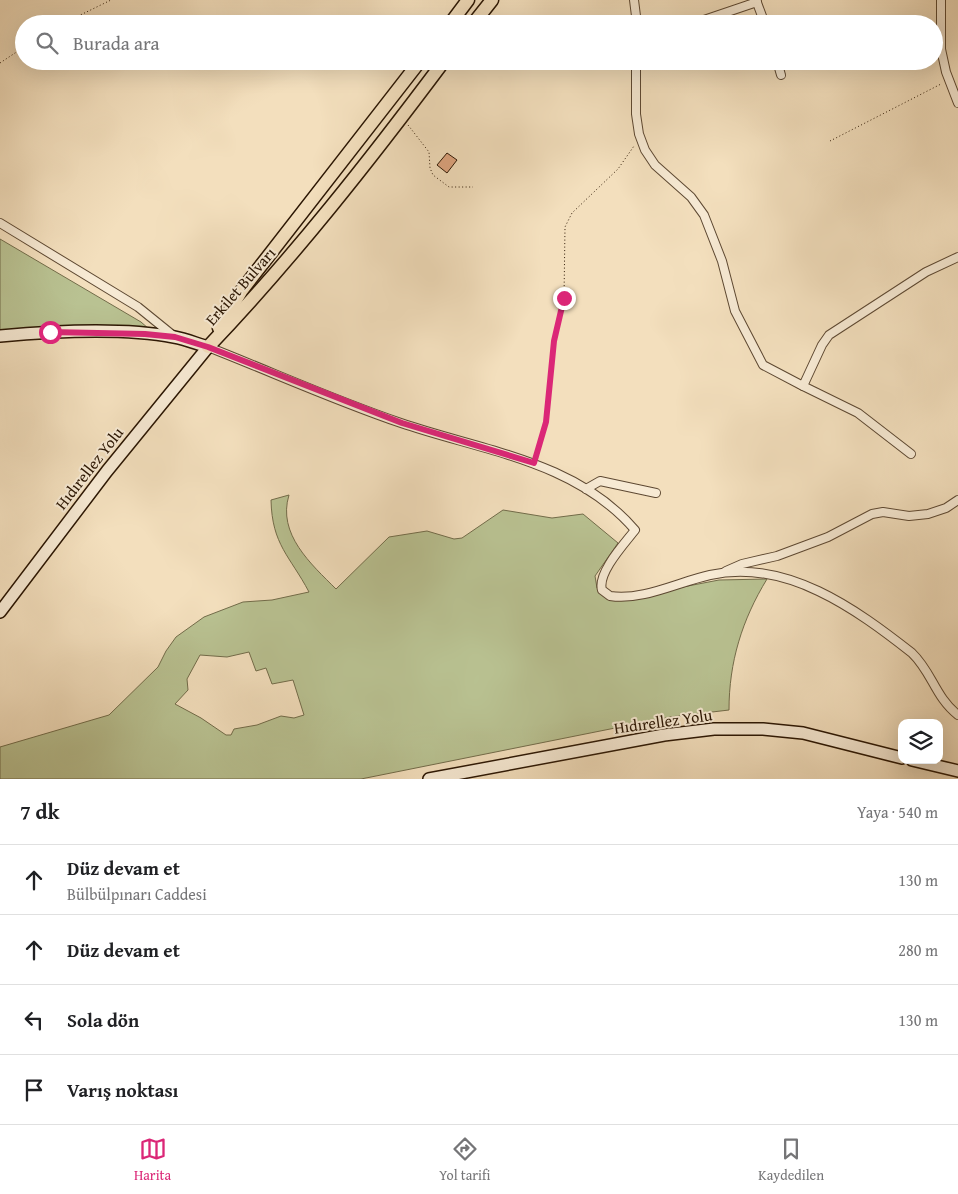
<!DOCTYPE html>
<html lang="tr">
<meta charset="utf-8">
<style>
body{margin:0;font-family:"Gentium Book Plus",serif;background:#f2f2f2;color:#202124}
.controls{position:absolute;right:15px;bottom:15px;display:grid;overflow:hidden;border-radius:10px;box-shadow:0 5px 20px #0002}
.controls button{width:45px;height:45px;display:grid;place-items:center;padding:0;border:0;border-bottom:1px solid #e0e0e0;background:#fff;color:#202124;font:25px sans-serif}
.stop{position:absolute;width:15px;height:15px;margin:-11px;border:4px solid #db2777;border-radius:50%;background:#fff}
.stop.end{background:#db2777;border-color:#fff;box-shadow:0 1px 5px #0008}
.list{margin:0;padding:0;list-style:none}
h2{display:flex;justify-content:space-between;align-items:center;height:65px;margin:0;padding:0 20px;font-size:21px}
h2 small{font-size:16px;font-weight:400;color:#757577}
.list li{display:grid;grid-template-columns:32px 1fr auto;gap:15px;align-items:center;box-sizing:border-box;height:70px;padding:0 20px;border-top:1px solid #e0e0e0}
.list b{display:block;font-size:19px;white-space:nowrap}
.list p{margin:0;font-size:16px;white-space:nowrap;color:#757577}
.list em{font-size:16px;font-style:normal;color:#757577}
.icon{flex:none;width:28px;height:28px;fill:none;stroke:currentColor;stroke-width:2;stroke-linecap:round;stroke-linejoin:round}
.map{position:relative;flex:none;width:958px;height:779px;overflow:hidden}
.search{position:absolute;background:#fff;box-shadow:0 5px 20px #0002;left:15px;right:15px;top:15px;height:55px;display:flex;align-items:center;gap:12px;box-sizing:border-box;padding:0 18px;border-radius:28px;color:#757577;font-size:19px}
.sheet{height:345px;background:#fff}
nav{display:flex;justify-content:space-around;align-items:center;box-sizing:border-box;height:70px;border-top:1px solid #e0e0e0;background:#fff;font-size:14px;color:#757577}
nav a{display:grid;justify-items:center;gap:2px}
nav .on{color:#db2777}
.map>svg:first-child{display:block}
</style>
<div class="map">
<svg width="958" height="779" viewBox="0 0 958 779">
<rect width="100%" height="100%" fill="#f3dfbd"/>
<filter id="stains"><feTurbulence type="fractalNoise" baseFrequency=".004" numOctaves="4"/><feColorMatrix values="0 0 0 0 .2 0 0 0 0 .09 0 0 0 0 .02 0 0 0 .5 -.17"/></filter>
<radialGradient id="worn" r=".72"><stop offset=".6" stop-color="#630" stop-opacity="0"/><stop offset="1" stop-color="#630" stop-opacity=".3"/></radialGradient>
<g fill="#b9c292" stroke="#726c4a" fill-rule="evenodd">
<polygon points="0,239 141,322 157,336 0,336"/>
<path d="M 289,495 C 277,534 311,564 336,589 L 389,537 L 427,531 L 454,539 L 462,538 L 503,510 L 552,518 L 583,514 L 618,543 L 595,576 L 597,588 L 608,597 L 667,590 L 719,580 L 767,579 C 742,620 729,662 729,710 L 670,717 L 361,779 L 0,779 L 0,747 L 109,715 L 158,667 L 166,651 L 176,637 L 204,617 L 243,602 L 272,600 L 309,592 C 290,556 272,545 271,500 ZM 249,652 L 256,671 L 266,668 L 272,684 L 293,680 L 304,715 L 294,718 L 281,716 L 257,725 L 234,729 L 231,735 L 226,735 L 201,718 L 175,704 L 188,690 L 187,679 L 200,655 L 227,657 Z"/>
</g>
<polygon fill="#dfa580" stroke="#2b1603" points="447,153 457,160 447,173 437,165"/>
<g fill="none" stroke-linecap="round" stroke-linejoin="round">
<g stroke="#5d4832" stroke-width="10">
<g id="street">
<polyline points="634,0 637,24"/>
<polyline points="756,0 765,24"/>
<polyline points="941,0 941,49 946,72 958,103"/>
<polyline points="692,24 757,2"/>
<polyline points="636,61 636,114 639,134 645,150 655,165 691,197 704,215 722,261 735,311 763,365 803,386 822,345 829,335 926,272 958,257"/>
<polyline points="777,61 781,75"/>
<polyline points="0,223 138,307 175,337"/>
<path d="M 208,347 C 272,372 336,401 401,423 C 483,451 576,461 635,530 C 625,543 597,573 602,590 L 610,596 C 643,601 678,582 710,575 C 786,558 856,609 912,653 C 932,672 935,697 958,715"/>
<polyline points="803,386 858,413 911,454"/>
<polyline points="586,489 600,481 656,493"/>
<polyline points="726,571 742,564 777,556 828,537 872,514 883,512 909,516 928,514 946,508 958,500"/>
</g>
</g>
<g stroke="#2b1603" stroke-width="14">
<g id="secondary">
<path d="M 0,336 C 54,331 121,327 174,337 C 186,339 197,344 208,347 L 107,471 L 0,612"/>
<polyline points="912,760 958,771"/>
<polyline points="429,779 664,735 714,729 763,729 803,733 902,758"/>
</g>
</g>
<g stroke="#2b1603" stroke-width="15">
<g id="primary">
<polyline points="450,24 468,0"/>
<polyline points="473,24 492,0"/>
<polyline points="219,328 242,290 420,61"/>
<path d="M 208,347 C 293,258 370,160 444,61"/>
</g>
</g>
<g stroke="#2b1603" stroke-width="1" stroke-dasharray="1 2.5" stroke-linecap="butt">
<polyline points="62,24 111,0"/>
<polyline points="0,63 24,47"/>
<polyline points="408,125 429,152 430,168 433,175 449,187 473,187"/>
<polyline points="830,141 941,84"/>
<polyline points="537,455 545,422 554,341 564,298 565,227 572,213 618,169 634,146"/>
</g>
<use href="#street" stroke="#f7ead4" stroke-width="8"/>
<use href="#secondary" stroke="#f7ead4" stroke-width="11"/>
<use href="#primary" stroke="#f3dfbd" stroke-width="12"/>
</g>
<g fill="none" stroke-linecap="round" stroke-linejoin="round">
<polyline stroke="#db2777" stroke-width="6" points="50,332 145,334 175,337 208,347 402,423 534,463 546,422 554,341 564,298"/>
</g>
<g text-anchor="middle" stroke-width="4" stroke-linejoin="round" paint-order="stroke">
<g font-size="16" fill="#2b1603" stroke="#f7ead4">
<text transform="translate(240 286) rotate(-49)" y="6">Erkilet Bulvarı</text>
<text transform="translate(89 468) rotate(-52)" y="6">Hıdırellez Yolu</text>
<text transform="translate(663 721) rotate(-8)" y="6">Hıdırellez Yolu</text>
</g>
</g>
<rect width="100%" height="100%" filter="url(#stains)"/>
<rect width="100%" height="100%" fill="url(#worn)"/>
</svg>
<div class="controls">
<button><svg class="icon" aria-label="layers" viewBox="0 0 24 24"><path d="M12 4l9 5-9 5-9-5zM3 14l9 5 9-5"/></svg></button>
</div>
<div class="stop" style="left:50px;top:332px"></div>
<div class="stop end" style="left:564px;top:298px"></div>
<div class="search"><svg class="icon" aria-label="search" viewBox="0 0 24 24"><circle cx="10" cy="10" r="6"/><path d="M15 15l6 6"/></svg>Burada ara</div>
</div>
<section class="sheet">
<h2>7 dk<small>Yaya · 540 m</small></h2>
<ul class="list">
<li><svg class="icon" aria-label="ahead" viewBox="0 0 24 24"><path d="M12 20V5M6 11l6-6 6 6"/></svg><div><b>Düz devam et</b><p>Bülbülpınarı Caddesi</p></div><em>130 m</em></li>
<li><svg class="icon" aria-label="ahead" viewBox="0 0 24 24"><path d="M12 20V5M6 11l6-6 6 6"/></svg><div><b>Düz devam et</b></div><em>280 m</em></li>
<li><svg class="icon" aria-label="left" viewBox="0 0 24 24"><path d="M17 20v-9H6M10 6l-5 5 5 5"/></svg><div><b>Sola dön</b></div><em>130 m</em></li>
<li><svg class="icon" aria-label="arrive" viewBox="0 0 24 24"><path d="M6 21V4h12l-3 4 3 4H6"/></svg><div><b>Varış noktası</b></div></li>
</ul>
</section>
<nav>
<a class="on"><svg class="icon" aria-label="map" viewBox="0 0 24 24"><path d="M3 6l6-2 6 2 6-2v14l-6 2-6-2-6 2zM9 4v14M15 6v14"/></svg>Harita</a>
<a><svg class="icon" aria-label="directions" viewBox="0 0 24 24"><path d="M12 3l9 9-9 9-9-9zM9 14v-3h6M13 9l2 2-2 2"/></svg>Yol tarifi</a>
<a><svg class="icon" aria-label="saved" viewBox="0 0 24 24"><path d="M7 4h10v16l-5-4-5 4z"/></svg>Kaydedilen</a>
</nav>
